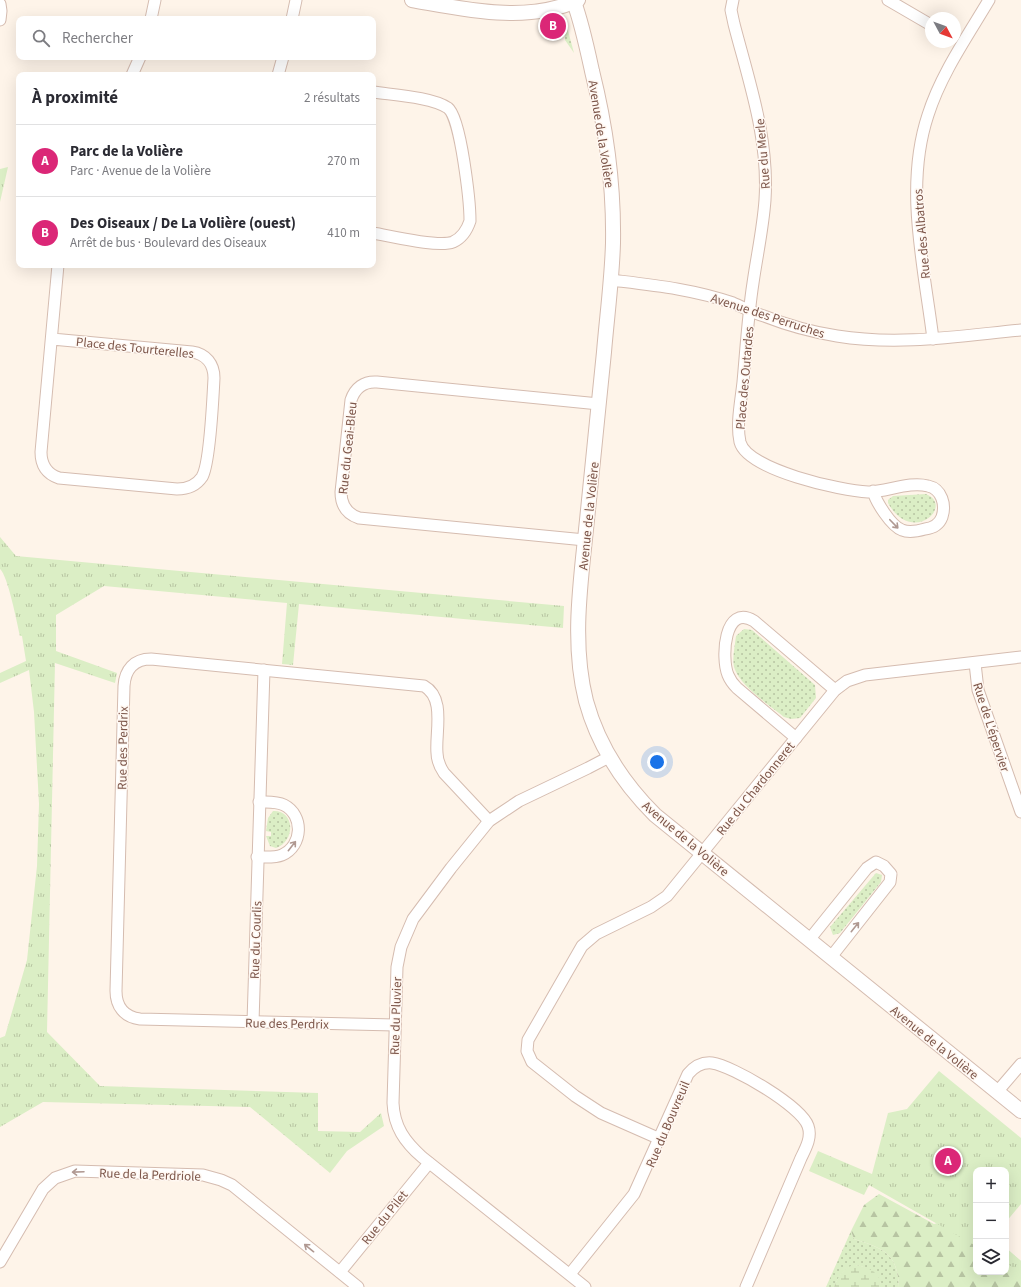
<!DOCTYPE html>
<html lang="fr">
<meta charset="utf-8">
<style>
body{margin:0;font-family:"Source Sans 3",sans-serif;background:#f7f7f7;color:#2b2b33}
.controls{position:absolute;right:12px;bottom:12px;display:grid;overflow:hidden;border-radius:8px;box-shadow:0 4px 16px #0002}
.controls button{width:36px;height:36px;display:grid;place-items:center;padding:0;border:0;border-bottom:1px solid #e1e1e2;background:#fff;color:#2b2b33;font:20px sans-serif}
.compass{position:absolute;left:925px;top:12px;width:36px;height:36px;border-radius:50%;background:#fff;box-shadow:0 4px 16px #0002;rotate:131deg}
.you{position:absolute;left:657px;top:762px;width:14px;height:14px;margin:-10px;border:3px solid #fff;border-radius:50%;background:#1a73e8;box-shadow:0 0 0 6px #1a73e833}
.badge{display:grid;place-items:center;width:26px;height:26px;border-radius:50%;background:#db2777;color:#fff;font-size:13px;font-weight:700}
.pin{position:absolute;translate:-50% -50%;border:2px solid #fff;box-shadow:0 1px 4px #0006}
.list{margin:0;padding:0;list-style:none}
h2{display:flex;justify-content:space-between;align-items:center;height:52px;margin:0;padding:0 16px;font-size:17px}
h2 small{font-size:13px;font-weight:400;color:#7c7c81}
.list li{display:grid;grid-template-columns:26px 1fr auto;gap:12px;align-items:center;box-sizing:border-box;height:72px;padding:0 16px;border-top:1px solid #e1e1e2}
.list b{display:block;font-size:15px;white-space:nowrap}
.list p{margin:0;font-size:13px;white-space:nowrap;color:#7c7c81}
.list em{font-size:13px;font-style:normal;color:#7c7c81}
.icon{flex:none;width:22px;height:22px;fill:none;stroke:currentColor;stroke-width:2;stroke-linecap:round;stroke-linejoin:round}
.map{position:relative;flex:none;width:1021px;height:1287px;overflow:hidden}
.search{position:absolute;background:#fff;box-shadow:0 4px 16px #0002;left:16px;top:16px;width:360px;height:44px;display:flex;align-items:center;gap:10px;box-sizing:border-box;padding:0 14px;border-radius:8px;color:#7c7c81;font-size:15px}
.panel{position:absolute;background:#fff;box-shadow:0 4px 16px #0002;left:16px;top:72px;width:360px;height:196px;border-radius:8px}
.map>svg:first-child{display:block}
</style>
<div class="map">
<svg width="1021" height="1287" viewBox="0 0 1021 1287">
<defs>
<pattern id="grass-dots" width="8" height="8" patternUnits="userSpaceOnUse"><rect width="8" height="8" fill="#dbeec5"/><path d="M2 2h.1M6 6h.1" fill="none" stroke="#b7c4a2" stroke-width="1.8" stroke-linecap="round"/></pattern>
<pattern id="forest-firs" width="22" height="20" patternUnits="userSpaceOnUse"><rect width="22" height="20" fill="#dbeec5"/><path d="M5 1l3.5 6h-7zM16 11l3.5 6h-7z" fill="#b7c4a2"/></pattern>
<pattern id="wetland-marsh" width="20" height="14" patternUnits="userSpaceOnUse"><rect width="20" height="14" fill="#dbeec5"/><path d="M1 5h8M5 5V1M11 12h8M15 12V8" fill="none" stroke="#b7c4a2"/></pattern>
<pattern id="park-tufts" width="24" height="20" patternUnits="userSpaceOnUse"><rect width="24" height="20" fill="#dbeec5"/><path d="M3 7l-1-3M5 7V3M7 7l1-3M15 17l-1-3M17 17v-4M19 17l1-3" fill="none" stroke="#b7c4a2"/></pattern>
</defs>
<rect width="100%" height="100%" fill="#fef4e9"/>
<g fill="url(#grass-dots)">
<polygon points="565,24 567,27 574,53 565,40"/>
<polygon points="551,28 551,30 557,30 556,40 540,29"/>
<path d="M 926,494 C 955,506 912,546 888,503 L 888,500 L 893,496 Z"/>
<path d="M 744,629 L 752,630 L 815,685 L 816,698 L 800,718 L 791,719 L 784,717 C 769,705 739,685 734,667 C 732,657 735,646 736,636 Z"/>
<path d="M 273,811 C 295,810 296,841 276,848 L 270,846 L 266,836 L 271,836 L 271,832 L 266,831 L 268,818 Z"/>
<polygon points="876,873 882,875 881,882 840,933 833,935 830,927"/>
<path d="M 851,1231 L 854,1239 C 885,1249 897,1253 899,1287 L 881,1287 L 881,1283 C 865,1259 845,1259 834,1287 L 826,1287 Z"/>
</g>
<path fill="url(#forest-firs)" d="M 976,1182 L 976,1272 L 1006,1272 L 1006,1248 L 1021,1261 L 1021,1287 L 899,1287 C 897,1253 885,1249 854,1239 L 851,1231 L 864,1205 L 879,1194 L 934,1224 L 944,1221 Z"/>
<path fill="url(#wetland-marsh)" d="M 855,1265 C 867,1266 882,1273 881,1287 L 834,1287 C 838,1277 843,1267 855,1265 Z"/>
<g fill="url(#park-tufts)">
<polygon points="8,167 0,202 0,169"/>
<path d="M 0,537 L 16,556 L 564,606 L 563,628 L 299,604 L 293,665 L 282,664 L 287,603 L 104,586 L 56,615 L 56,651 L 117,673 L 115,683 L 55,663 L 47,1032 L 100,1086 L 318,1093 L 318,1131 L 360,1132 L 381,1113 L 384,1126 L 347,1151 L 330,1173 L 250,1107 L 43,1102 L 0,1127 L 0,1038 L 5,1036 L 27,960 L 37,866 L 39,804 L 34,712 L 29,670 L 0,683 L 0,673 L 26,661 L 22,636 L 20,636 C 17,623 8,576 0,569 Z"/>
<polygon points="939,1071 1021,1138 1021,1204 1006,1222 1006,1170 976,1170 976,1246 869,1185 864,1195 809,1171 818,1151 872,1174 888,1113 907,1109"/>
<polygon points="1006,1248 1021,1261 1021,1272 1006,1263"/>
</g>
<g fill="none" stroke-linecap="round" stroke-linejoin="round">
<g stroke="#d5bcb0" stroke-width="13">
<g id="minor">
<path d="M 733,0 L 731,10 L 734,24 C 749,82 769,138 765,200 C 763,228 757,255 753,283 C 748,315 746,349 743,382 C 741,401 736,424 740,442 C 747,470 842,491 868,492 C 887,492 909,481 928,486 C 942,489 946,505 942,517 C 939,525 933,528 925,529 C 918,531 909,533 902,530 C 891,526 876,502 873,491"/>
<polyline points="888,0 931,25"/>
<polyline points="0,4 1,11 0,20"/>
<polyline points="151,19 155,0"/>
<polyline points="292,19 296,0"/>
<polyline points="132,75 140,57"/>
<polyline points="278,75 283,57"/>
<path d="M 373,92 C 393,95 432,97 448,108 C 461,118 470,203 470,221 C 467,230 462,238 453,242 C 438,248 391,236 373,233"/>
<path d="M 611,280 C 652,285 693,289 733,303 C 743,307 753,313 764,316 C 787,325 812,332 837,336 C 899,346 959,336 1021,330"/>
<path d="M 52,339 L 192,352 C 206,354 214,364 214,378 C 213,397 210,464 202,477 C 196,486 187,489 177,489 L 59,478 C 47,474 41,465 41,452 L 58,265"/>
<path d="M 933,339 C 924,266 904,187 928,115 C 941,74 967,37 989,0"/>
<path d="M 585,540 L 359,518 C 347,514 341,505 341,492 L 351,400 C 355,388 364,381 377,382 L 599,404"/>
<polyline points="975,663 978,690 1021,812"/>
<path d="M 796,738 L 737,688 C 733,684 730,680 728,675 C 721,658 724,603 754,621 L 835,690"/>
<path d="M 257,857 C 266,857 275,858 282,855 C 303,846 304,815 284,805 C 276,801 267,802 259,802"/>
<polyline points="809,940 867,868 876,862 884,866 891,874 890,882 831,957"/>
<polyline points="253,1022 264,670"/>
<path d="M 395,1025 L 140,1019 C 124,1017 116,1006 116,991 L 124,686 C 125,670 134,659 151,659 L 424,686 C 446,698 435,733 437,753 C 437,760 440,767 444,773 L 489,821"/>
<polyline points="997,1092 1021,1064"/>
<polyline points="660,1139 601,1113 575,1096 532,1062 527,1051 528,1040 582,946 596,934 651,907 667,896 835,690 847,681 865,675 1021,657"/>
<polyline points="0,1262 43,1189 55,1178 75,1171 203,1175 221,1180 232,1185 358,1287"/>
<polyline points="340,1272 429,1163"/>
<path d="M 570,1274 L 634,1194 L 688,1074 C 694,1067 702,1062 712,1063 C 733,1066 801,1106 808,1126 C 812,1137 806,1148 801,1158 L 746,1287"/>
<path d="M 585,1287 L 422,1157 C 405,1142 394,1127 393,1103 L 397,967 L 401,947 L 413,919 L 451,868 L 489,821 L 519,801 L 588,768 L 609,757"/>
</g>
</g>
<g stroke="#d5bcb0" stroke-width="16">
<g id="tertiary">
<path d="M 412,0 C 464,9 527,24 578,0"/>
<path d="M 574,2 C 582,24 587,48 592,71 C 606,127 614,185 613,243 C 612,279 607,316 604,352 C 598,408 593,464 587,520 C 581,580 571,642 586,701 C 598,745 623,783 655,815 L 1021,1111"/>
</g>
</g>
<use href="#minor" stroke="#fff" stroke-width="11"/>
<use href="#tertiary" stroke="#fff" stroke-width="14"/>
</g>
<defs><path id="oneway-shaft" d="M-6 0H5M1.5-3L5.5 0L1.5 3" fill="none" stroke-width="1.6" stroke-linecap="round" stroke-linejoin="round"/></defs>
<g stroke="#b09992">
<use href="#oneway-shaft" transform="translate(894 524) rotate(46)"/>
<use href="#oneway-shaft" transform="translate(292 846) rotate(-52)"/>
<use href="#oneway-shaft" transform="translate(855 927) rotate(-51)"/>
<use href="#oneway-shaft" transform="translate(78 1172) rotate(178)"/>
<use href="#oneway-shaft" transform="translate(309 1248) rotate(-141)"/>
</g>
<g text-anchor="middle" stroke-width="3" stroke-linejoin="round" paint-order="stroke">
<g font-size="13" fill="#7c5549" stroke="#fff8f2">
<text transform="translate(602 134) rotate(81)" y="5">Avenue de la Volière</text>
<text transform="translate(762 154) rotate(-95)" y="5">Rue du Merle</text>
<text transform="translate(921 234) rotate(-95)" y="5">Rue des Albatros</text>
<text transform="translate(768 315) rotate(18)" y="5">Avenue des Perruches</text>
<text transform="translate(135 347) rotate(6)" y="5">Place des Tourterelles</text>
<text transform="translate(744 378) rotate(-85)" y="5">Place des Outardes</text>
<text transform="translate(347 448) rotate(-84)" y="5">Rue du Geai-Bleu</text>
<text transform="translate(588 516) rotate(-84)" y="5">Avenue de la Volière</text>
<text transform="translate(992 727) rotate(72)" y="5">Rue de L'épervier</text>
<text transform="translate(122 748) rotate(-89)" y="5">Rue des Perdrix</text>
<text transform="translate(755 788) rotate(-51)" y="5">Rue du Chardonneret</text>
<text transform="translate(686 838) rotate(40)" y="5">Avenue de la Volière</text>
<text transform="translate(255 940) rotate(-88)" y="5">Rue du Courlis</text>
<text transform="translate(395 1016) rotate(-88)" y="5">Rue du Pluvier</text>
<text transform="translate(287 1023) rotate(1)" y="5">Rue des Perdrix</text>
<text transform="translate(935 1042) rotate(39)" y="5">Avenue de la Volière</text>
<text transform="translate(667 1124) rotate(-67)" y="5">Rue du Bouvreuil</text>
<text transform="translate(150 1174) rotate(2)" y="5">Rue de la Perdriole</text>
<text transform="translate(384 1217) rotate(-51)" y="5">Rue du Pilet</text>
</g>
</g>
</svg>
<div class="controls">
<button>+</button>
<button>−</button>
<button><svg class="icon" aria-label="layers" viewBox="0 0 24 24"><path d="M12 4l9 5-9 5-9-5zM3 14l9 5 9-5"/></svg></button>
</div>
<svg class="compass" viewBox="-18 -18 36 36"><path d="M0-13l5 13h-10z" fill="#e53935"/><path d="M0 13l5-13h-10z" fill="#7c7c81"/></svg>
<div class="you"></div>
<div class="pin badge" style="left:948px;top:1161px">A</div>
<div class="pin badge" style="left:553px;top:26px">B</div>
<div class="search"><svg class="icon" aria-label="search" viewBox="0 0 24 24"><circle cx="10" cy="10" r="6"/><path d="M15 15l6 6"/></svg>Rechercher</div>
<section class="panel">
<h2>À proximité<small>2 résultats</small></h2>
<ul class="list">
<li><span class="badge">A</span><div><b>Parc de la Volière</b><p>Parc · Avenue de la Volière</p></div><em>270 m</em></li>
<li><span class="badge">B</span><div><b>Des Oiseaux / De La Volière (ouest)</b><p>Arrêt de bus · Boulevard des Oiseaux</p></div><em>410 m</em></li>
</ul>
</section>
</div>
